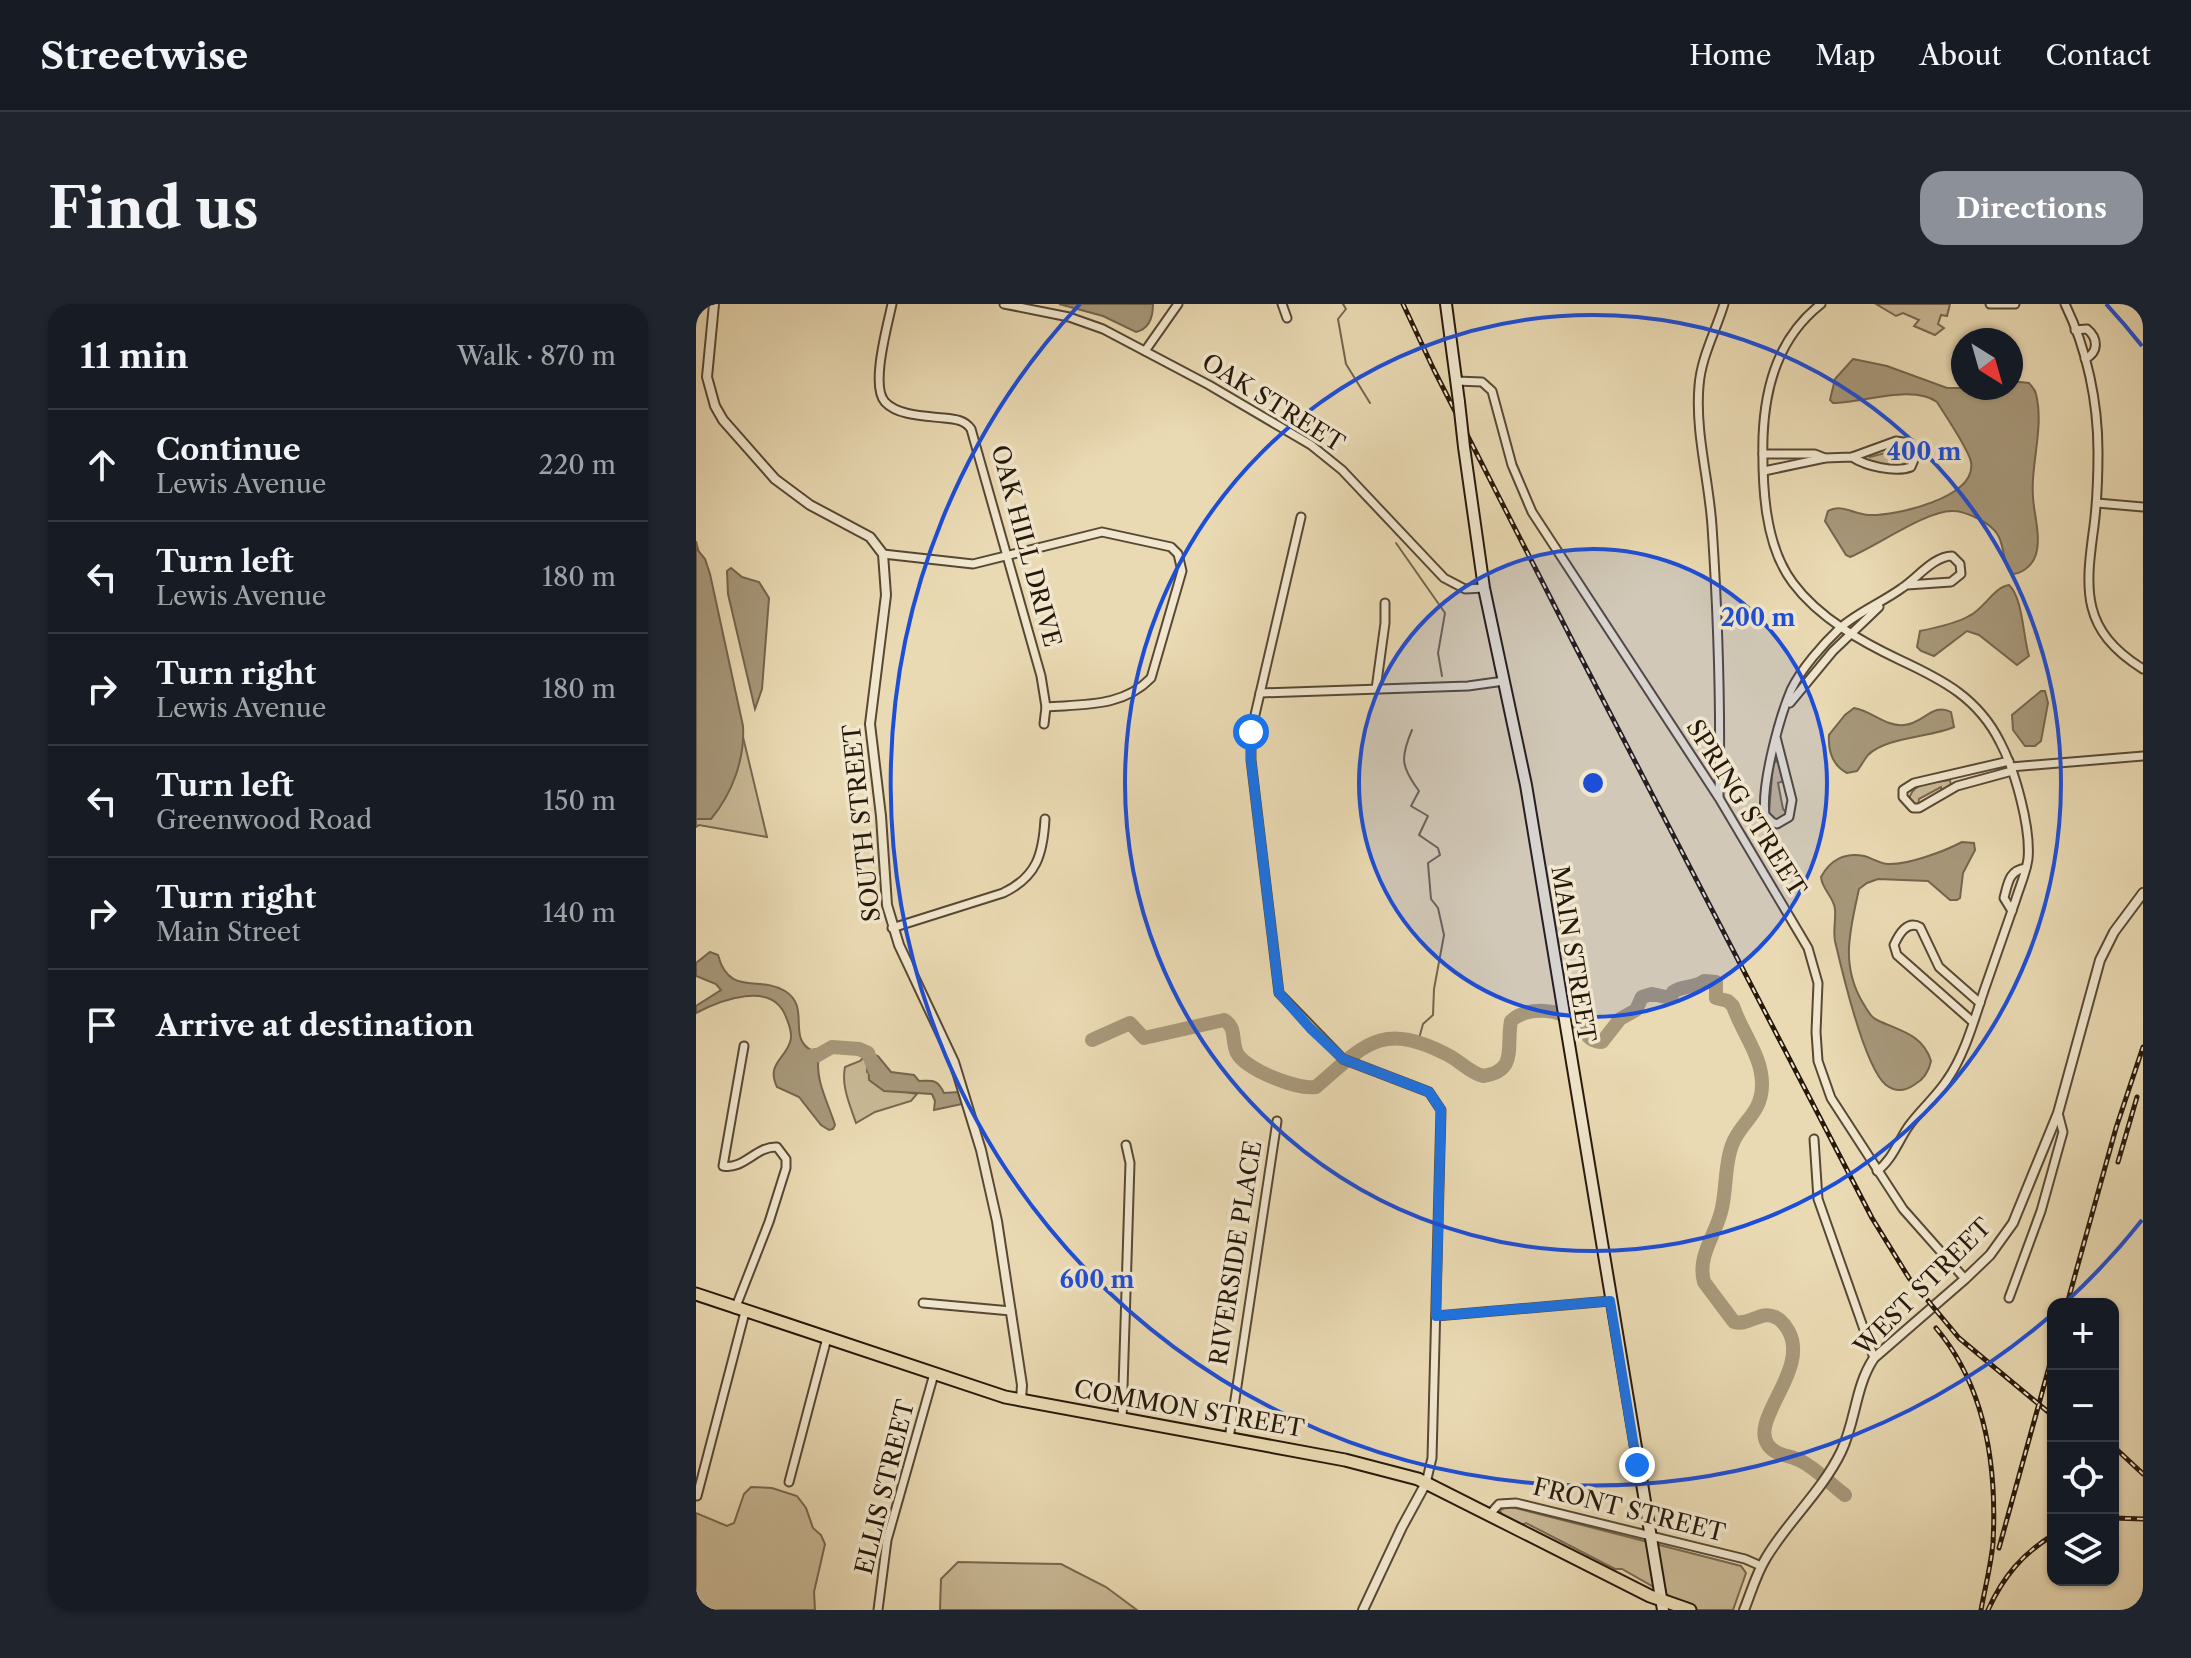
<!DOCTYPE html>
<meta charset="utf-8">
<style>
body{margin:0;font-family:"Libre Caslon Text",serif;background:#20242c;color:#f1f3f6}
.controls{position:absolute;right:24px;bottom:24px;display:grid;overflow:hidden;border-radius:16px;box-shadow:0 2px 6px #0004}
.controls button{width:72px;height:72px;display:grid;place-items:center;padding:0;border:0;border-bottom:2px solid #363941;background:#171b24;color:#f1f3f6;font:40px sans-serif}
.compass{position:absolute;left:1255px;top:24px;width:72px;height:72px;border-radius:50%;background:#171b24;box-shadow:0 2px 6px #0004;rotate:143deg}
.stop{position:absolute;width:24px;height:24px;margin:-18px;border:6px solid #1a73e8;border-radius:50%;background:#fff}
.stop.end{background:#1a73e8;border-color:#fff;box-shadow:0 2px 8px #0008}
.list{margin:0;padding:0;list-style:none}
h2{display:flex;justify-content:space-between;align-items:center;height:104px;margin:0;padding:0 32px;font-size:34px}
h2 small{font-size:26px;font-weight:400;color:#9ea1a6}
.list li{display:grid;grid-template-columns:52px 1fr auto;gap:24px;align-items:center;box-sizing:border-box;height:112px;padding:0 32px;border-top:2px solid #363941}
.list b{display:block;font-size:30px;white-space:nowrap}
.list p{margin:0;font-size:26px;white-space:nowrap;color:#9ea1a6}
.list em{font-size:26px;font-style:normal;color:#9ea1a6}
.icon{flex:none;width:44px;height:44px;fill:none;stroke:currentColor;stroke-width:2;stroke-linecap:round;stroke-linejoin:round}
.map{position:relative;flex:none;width:1447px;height:1306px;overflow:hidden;border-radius:24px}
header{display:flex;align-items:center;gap:48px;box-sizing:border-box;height:112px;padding:0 40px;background:#171b24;border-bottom:2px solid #363941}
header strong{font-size:38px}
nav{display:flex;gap:44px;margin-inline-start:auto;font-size:28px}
.intro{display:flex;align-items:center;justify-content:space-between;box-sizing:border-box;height:192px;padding:0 48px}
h1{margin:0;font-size:56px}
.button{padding:20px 36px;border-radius:24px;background:#8c9099;color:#fff;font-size:28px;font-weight:700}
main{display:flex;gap:48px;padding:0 48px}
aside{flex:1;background:#171b24;border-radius:24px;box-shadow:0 2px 6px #0004}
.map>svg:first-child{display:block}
</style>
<header>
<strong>Streetwise</strong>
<nav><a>Home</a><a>Map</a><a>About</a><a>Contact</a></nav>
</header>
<div class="intro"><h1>Find us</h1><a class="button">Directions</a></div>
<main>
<aside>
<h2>11 min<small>Walk · 870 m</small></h2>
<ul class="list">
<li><svg class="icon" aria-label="ahead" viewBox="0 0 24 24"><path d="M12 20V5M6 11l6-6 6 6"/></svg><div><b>Continue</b><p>Lewis Avenue</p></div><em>220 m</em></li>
<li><svg class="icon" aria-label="left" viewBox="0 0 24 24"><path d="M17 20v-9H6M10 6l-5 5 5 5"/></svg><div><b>Turn left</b><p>Lewis Avenue</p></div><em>180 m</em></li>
<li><svg class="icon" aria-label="right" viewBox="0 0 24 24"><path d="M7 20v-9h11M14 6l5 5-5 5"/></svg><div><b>Turn right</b><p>Lewis Avenue</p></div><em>180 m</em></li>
<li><svg class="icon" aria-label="left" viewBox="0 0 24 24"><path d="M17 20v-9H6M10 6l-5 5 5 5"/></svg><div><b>Turn left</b><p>Greenwood Road</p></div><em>150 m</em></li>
<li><svg class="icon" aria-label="right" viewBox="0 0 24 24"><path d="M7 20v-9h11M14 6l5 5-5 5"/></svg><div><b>Turn right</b><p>Main Street</p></div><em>140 m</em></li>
<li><svg class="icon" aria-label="arrive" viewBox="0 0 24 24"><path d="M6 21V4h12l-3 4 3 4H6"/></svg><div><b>Arrive at destination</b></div></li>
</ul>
</aside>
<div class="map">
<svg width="1447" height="1306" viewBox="0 0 1447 1306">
<rect width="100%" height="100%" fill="#eadab3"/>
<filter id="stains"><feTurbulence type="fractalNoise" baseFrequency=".0025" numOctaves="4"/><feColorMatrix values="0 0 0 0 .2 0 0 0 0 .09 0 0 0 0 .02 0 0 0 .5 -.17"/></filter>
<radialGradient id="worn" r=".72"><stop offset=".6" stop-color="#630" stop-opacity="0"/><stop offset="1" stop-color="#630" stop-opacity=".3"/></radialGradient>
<g fill="#c9b996" stroke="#786850" stroke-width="2">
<polygon points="1180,0 1254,0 1251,12 1245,11 1242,20 1248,24 1239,31 1218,22 1223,16 1207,9 1200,12"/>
<polygon points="1203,140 1213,143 1218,154 1210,162 1185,160 1162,153 1174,147 1174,153 1201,146"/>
<polygon points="0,237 71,533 3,521 0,523"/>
<polygon points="1080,457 1084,458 1090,476 1082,479 1087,505 1091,509 1090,513 1080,516 1073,509 1077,460"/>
<path d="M 1254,476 L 1255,483 L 1246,489 L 1245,483 L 1223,495 L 1222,503 L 1213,496 C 1216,477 1238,479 1254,476 Z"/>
<path d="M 172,749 L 171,768 L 204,787 L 221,790 L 215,797 L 179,808 L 160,819 C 154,801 145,782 149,763 L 164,757 Z"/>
<polygon points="55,1183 76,1184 101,1192 110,1204 117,1224 125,1231 129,1240 118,1288 119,1306 0,1306 0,1209 31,1222 38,1219 48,1190"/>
<polygon points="812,1202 1045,1262 1050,1269 1037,1306 977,1306 975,1293 926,1265 919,1265 830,1219 826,1221 806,1211 804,1206"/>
<polygon points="262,1258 365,1260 410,1283 441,1306 244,1306 245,1275"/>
</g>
<g fill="#a7987a" stroke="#73654d" stroke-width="2">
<path d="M 363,0 L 457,0 C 457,13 453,25 440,28 L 407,12 Z"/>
<path d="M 1157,55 L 1191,62 L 1251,84 L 1315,84 L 1315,77 L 1333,79 C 1336,83 1339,85 1340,90 C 1349,127 1332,165 1338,203 C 1340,217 1345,238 1339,253 C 1335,263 1325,270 1315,270 C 1305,256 1310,236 1296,224 C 1288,216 1268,207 1257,207 C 1231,206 1181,242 1154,253 L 1150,251 L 1129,217 L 1132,207 C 1145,199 1159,211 1173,211 C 1199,212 1281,194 1275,158 C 1273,146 1249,111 1241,98 C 1217,80 1166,99 1137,99 L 1134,96 L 1139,75 Z"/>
<path d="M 0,244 L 9,255 L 14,270 L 47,422 C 49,455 36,490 15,515 L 0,515 Z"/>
<polygon points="35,264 46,273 63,278 73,294 66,385 59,405 32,290 31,267"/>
<path d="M 1313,281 C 1327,294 1327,333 1333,352 L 1321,361 L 1283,331 L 1271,327 L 1238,352 L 1225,347 L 1221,343 L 1224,327 C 1239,324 1259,320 1273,312 C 1288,305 1298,283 1313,281 Z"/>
<polygon points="1345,387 1349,387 1352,399 1345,437 1339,442 1329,442 1317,426 1316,411"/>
<path d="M 1158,404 C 1176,407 1190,423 1208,421 C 1227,420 1237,398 1255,408 L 1258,423 C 1236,433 1189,433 1172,451 C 1168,456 1165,462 1161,467 L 1151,469 C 1136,461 1132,446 1133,431 L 1149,411 Z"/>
<path d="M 1266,538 L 1278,539 L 1279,546 L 1267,569 L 1264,594 L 1261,596 L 1254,596 L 1232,577 L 1182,575 L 1171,579 L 1163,585 C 1154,626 1144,661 1167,699 C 1172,707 1175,714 1183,717 C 1205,727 1227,731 1235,757 C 1233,767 1227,776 1218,781 C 1209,787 1199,788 1190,781 C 1168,763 1146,667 1139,637 C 1137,626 1140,616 1139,606 C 1139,594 1126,586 1125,573 C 1134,556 1149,548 1168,552 C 1176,554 1184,560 1192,560 C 1212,561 1249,547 1266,538 Z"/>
<path d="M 14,648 L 22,651 C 33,693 63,671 89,687 C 115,703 91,733 115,746 L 127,744 L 128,749 L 123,753 C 118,774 133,801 139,821 L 137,825 L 133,826 L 125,821 L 103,793 L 81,783 C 70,760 89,755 94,738 C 97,731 93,720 90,713 C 76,676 25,696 0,709 L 0,702 L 25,686 L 20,680 L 0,672 L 0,659 Z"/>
<path d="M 172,749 L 182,752 L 195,768 L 218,771 L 223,777 C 236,777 241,774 248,789 L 262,788 L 266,800 L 238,806 L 239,797 L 236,790 L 188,787 L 173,776 Z"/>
</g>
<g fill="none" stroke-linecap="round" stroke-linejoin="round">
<g stroke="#73654d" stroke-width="2">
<polyline points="647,0 650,5 642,15 650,60 674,99"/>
<polyline points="700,239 749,309 742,349 746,372"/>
<path d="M 716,426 C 704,454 705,463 723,487 L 715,502 L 732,512 L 723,531 L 742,544 L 744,551 L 732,559 L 735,595 L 742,604 L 748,631 L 738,685 L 737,711 L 727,720 L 722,738"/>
</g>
<g stroke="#a7987a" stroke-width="14">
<path d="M 396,736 L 434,719 L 448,734 L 528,716 C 541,723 535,737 541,749 C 550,766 602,786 620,783 C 669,741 684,717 750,750 C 763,756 774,769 787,772 C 822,767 810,743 815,717 C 831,702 865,704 881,720 C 890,728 892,738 906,738 L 924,715 L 940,706 L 946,693 L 956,690 L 975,694 L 977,688 C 986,681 1000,684 1008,677 L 1020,678 L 1020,694 L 1032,697 L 1037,702 C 1046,729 1067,753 1066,782 C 1065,811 1045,817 1036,841 C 1028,862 1031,886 1025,908 C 1019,932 1001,952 1008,978 L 1038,1018 C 1053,1022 1065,1006 1079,1013 C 1085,1015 1089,1021 1092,1026 C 1115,1065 1053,1115 1072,1141 C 1080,1152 1094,1151 1105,1157 C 1121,1165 1134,1180 1149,1191"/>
<polyline points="111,753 122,751 136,743 163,745 172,749 179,766"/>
</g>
<g stroke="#574834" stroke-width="11">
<g id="minor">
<path d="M 196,0 C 192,20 174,82 189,98 C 202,112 230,112 248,114 C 259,115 269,116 275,125 L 345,372 L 350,403 L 348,420"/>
<polyline points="308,0 373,13 407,25 513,81 615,141 646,166 748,274 769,285 788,284"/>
<polyline points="586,0 591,14"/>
<path d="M 1125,0 C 1083,33 1069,81 1067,133 C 1066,180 1068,241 1097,279 C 1123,314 1166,338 1204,356 C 1247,376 1282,394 1304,438 C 1319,466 1335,524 1332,555 C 1330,569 1324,582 1320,595 C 1310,624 1300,653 1290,681 C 1279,712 1270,749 1251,776 C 1240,793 1224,806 1212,823 C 1202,838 1196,856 1181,867"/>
<polyline points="1294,0 1319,0"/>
<path d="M 1369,0 C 1391,45 1402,98 1402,148 C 1402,173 1401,198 1398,222 C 1389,287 1385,326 1447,365"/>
<path d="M 1379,26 L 1391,25 C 1402,34 1403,48 1389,55"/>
<polyline points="449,47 482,0"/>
<polyline points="760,77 786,78 796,87 816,161 836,208 1023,494 1112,644 1122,679 1120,728 1122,757 1135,794 1207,905 1269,975"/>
<polyline points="1067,150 1119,150 1129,154"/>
<path d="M 1068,167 L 1129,154 L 1156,153 L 1200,137 L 1214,139 L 1220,151 L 1215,163 C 1199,169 1170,162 1156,153"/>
<polyline points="1401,199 1447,203"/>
<polyline points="605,213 555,428 555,456 583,689 647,755 733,788 745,806 736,1154 730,1179"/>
<path d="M 187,250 L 277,260 L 406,228 L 475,243 L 482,250 L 486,267 L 455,374 C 427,403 389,400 350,403"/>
<polyline points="680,385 689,319 689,299"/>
<polyline points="564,389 772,382 808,377"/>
<polyline points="1094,399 1137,347 1183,303"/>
<path d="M 1080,433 L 1096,496 L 1093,513 L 1081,520 L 1076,518 L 1069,511 C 1065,481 1083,415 1095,386 C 1105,365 1127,340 1144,324 C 1162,308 1187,298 1206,284 C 1221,274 1238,252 1256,252 L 1264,260 L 1265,270 L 1255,278 L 1211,281"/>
<polyline points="1313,457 1218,479 1207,486 1207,493 1217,504 1223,504 1261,482 1316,467"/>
<polyline points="1315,463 1447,452"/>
<path d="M 1023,493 C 1025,402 1022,312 1016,222 C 1013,176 999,128 1003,82 C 1005,53 1020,27 1028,0"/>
<path d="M 1316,607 L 1308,594 C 1312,579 1313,566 1330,564"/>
<path d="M 196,624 L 307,589 C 341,573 347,550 349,515"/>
<path d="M 1277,718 L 1201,651 L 1198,641 C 1203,630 1211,616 1224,623 L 1243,663 L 1284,699"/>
<polyline points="1118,835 1122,895 1178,1054"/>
<polyline points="1313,994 1345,907 1367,828 1362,809"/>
<polyline points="227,999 315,1007"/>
<path d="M 39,1005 L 73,918 L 90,864 L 90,855 L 81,843 C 60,842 48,866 27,862 L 48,742"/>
<polyline points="740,1012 914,997"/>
<polyline points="426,1116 434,859 430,841"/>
<polyline points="533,1135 581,817"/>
<polyline points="93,1178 131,1034"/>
<polyline points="1,1192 49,1008"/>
<polyline points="794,1210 803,1200 820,1199 1049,1255 1065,1262"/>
<polyline points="182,1306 191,1236 238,1070"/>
</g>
</g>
<g stroke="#574834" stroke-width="12">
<g id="tertiary">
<polyline points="18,0 11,73 19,102 27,116 79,175 114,201 174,233 187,250 190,291 174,420 185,512 191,601 203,641 258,758 285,846 301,917 326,1081 325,1096"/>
<polyline points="667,1306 706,1223 730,1179"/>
<path d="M 1048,1306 C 1055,1289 1060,1270 1070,1254 C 1092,1217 1126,1187 1145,1148 C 1160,1117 1159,1082 1178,1054 L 1269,975 L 1294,951 L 1317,919 L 1362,809 L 1404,656 L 1418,628 L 1447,589"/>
</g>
</g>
<g stroke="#26180a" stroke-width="14">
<g id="secondary">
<polyline points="750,0 763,98"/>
<polyline points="768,143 788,284 830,481 967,1306"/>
</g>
</g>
<g stroke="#26180a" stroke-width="15">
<polyline id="primary" points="0,990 309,1093 649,1156 722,1175 954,1292 994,1306"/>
</g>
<use href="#minor" stroke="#f1e7ce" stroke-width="7"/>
<use href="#tertiary" stroke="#f1e7ce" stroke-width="8"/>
<use href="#secondary" stroke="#f1e7ce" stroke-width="10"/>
<use href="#primary" stroke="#eadab3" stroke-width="11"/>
<g stroke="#26180a" stroke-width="5">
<g id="rail">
<polyline points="707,0 738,66 877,338 1176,914 1213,974 1263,1034 1357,1112"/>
<polyline points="1422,858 1441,793"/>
<polyline points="1371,1000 1420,824 1447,743"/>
<path d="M 1240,1024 C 1290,1083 1301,1164 1297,1239 C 1295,1261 1289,1284 1285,1306"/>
<polyline points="1417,1142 1447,1170"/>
<polyline points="1417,1214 1447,1215"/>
<polyline points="1303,1244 1357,1049"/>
<path d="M 1292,1306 C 1307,1273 1326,1250 1357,1231"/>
</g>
</g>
<use href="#rail" stroke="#f1e7ce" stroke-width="2" stroke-dasharray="6" stroke-linecap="butt"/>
<g stroke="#26180a" stroke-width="14" stroke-linecap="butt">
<polyline id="secondary-bridge" points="763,98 768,143"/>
</g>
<use href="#secondary-bridge" stroke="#f1e7ce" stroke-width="10"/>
</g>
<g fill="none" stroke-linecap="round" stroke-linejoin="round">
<polyline stroke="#1a73e8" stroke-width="10" points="555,428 555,456 583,689 614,724 647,755 733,788 745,806 740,1012 914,997 941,1161"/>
</g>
<circle cx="897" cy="479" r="234" fill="#1d4ed8" fill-opacity=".12"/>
<g fill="none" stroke="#1d4ed8" stroke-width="4">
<circle cx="897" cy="479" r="234"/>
<circle cx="897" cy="479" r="468"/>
<path d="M1446 916A702 702 0 0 1 1371 997M1353 1013A702 702 0 0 1 384 0M1410 0A702 702 0 0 1 1446 42"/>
</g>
<g text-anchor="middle" stroke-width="7" stroke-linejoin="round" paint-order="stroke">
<g font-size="24" fill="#26180a" stroke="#f1e7ce">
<text transform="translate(577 99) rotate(32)" y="8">OAK STREET</text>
<text transform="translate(330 242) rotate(75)" y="8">OAK HILL DRIVE</text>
<text transform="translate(1050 504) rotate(58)" y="8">SPRING STREET</text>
<text transform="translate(166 519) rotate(-96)" y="8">SOUTH STREET</text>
<text transform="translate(877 650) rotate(81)" y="8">MAIN STREET</text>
<text transform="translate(540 949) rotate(-81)" y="8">RIVERSIDE PLACE</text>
<text transform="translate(1227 983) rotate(-45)" y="8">WEST STREET</text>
<text transform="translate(493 1105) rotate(10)" y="8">COMMON STREET</text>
<text transform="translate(189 1183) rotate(-76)" y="8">ELLIS STREET</text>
<text transform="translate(933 1206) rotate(14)" y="8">FRONT STREET</text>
</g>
</g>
<circle cx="897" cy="479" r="12" fill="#1d4ed8" stroke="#f1e7ce" stroke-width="4"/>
<g font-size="24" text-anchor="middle" font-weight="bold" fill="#1d4ed8" stroke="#f1e7ce" stroke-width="7" stroke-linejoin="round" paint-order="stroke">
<text x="1228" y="156">400 m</text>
<text x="1062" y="322">200 m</text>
<text x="401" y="984">600 m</text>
</g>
<rect width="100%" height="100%" filter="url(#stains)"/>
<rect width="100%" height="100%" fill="url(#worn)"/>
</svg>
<div class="controls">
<button>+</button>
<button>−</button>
<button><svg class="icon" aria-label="locate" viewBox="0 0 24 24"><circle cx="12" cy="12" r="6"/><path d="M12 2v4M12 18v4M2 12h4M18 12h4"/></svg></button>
<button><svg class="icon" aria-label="layers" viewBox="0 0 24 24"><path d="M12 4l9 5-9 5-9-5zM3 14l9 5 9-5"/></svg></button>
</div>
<svg class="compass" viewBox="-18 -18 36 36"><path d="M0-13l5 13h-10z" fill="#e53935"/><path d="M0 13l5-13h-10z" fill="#9ea1a6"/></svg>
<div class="stop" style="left:555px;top:428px"></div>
<div class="stop end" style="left:941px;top:1161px"></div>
</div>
</main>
